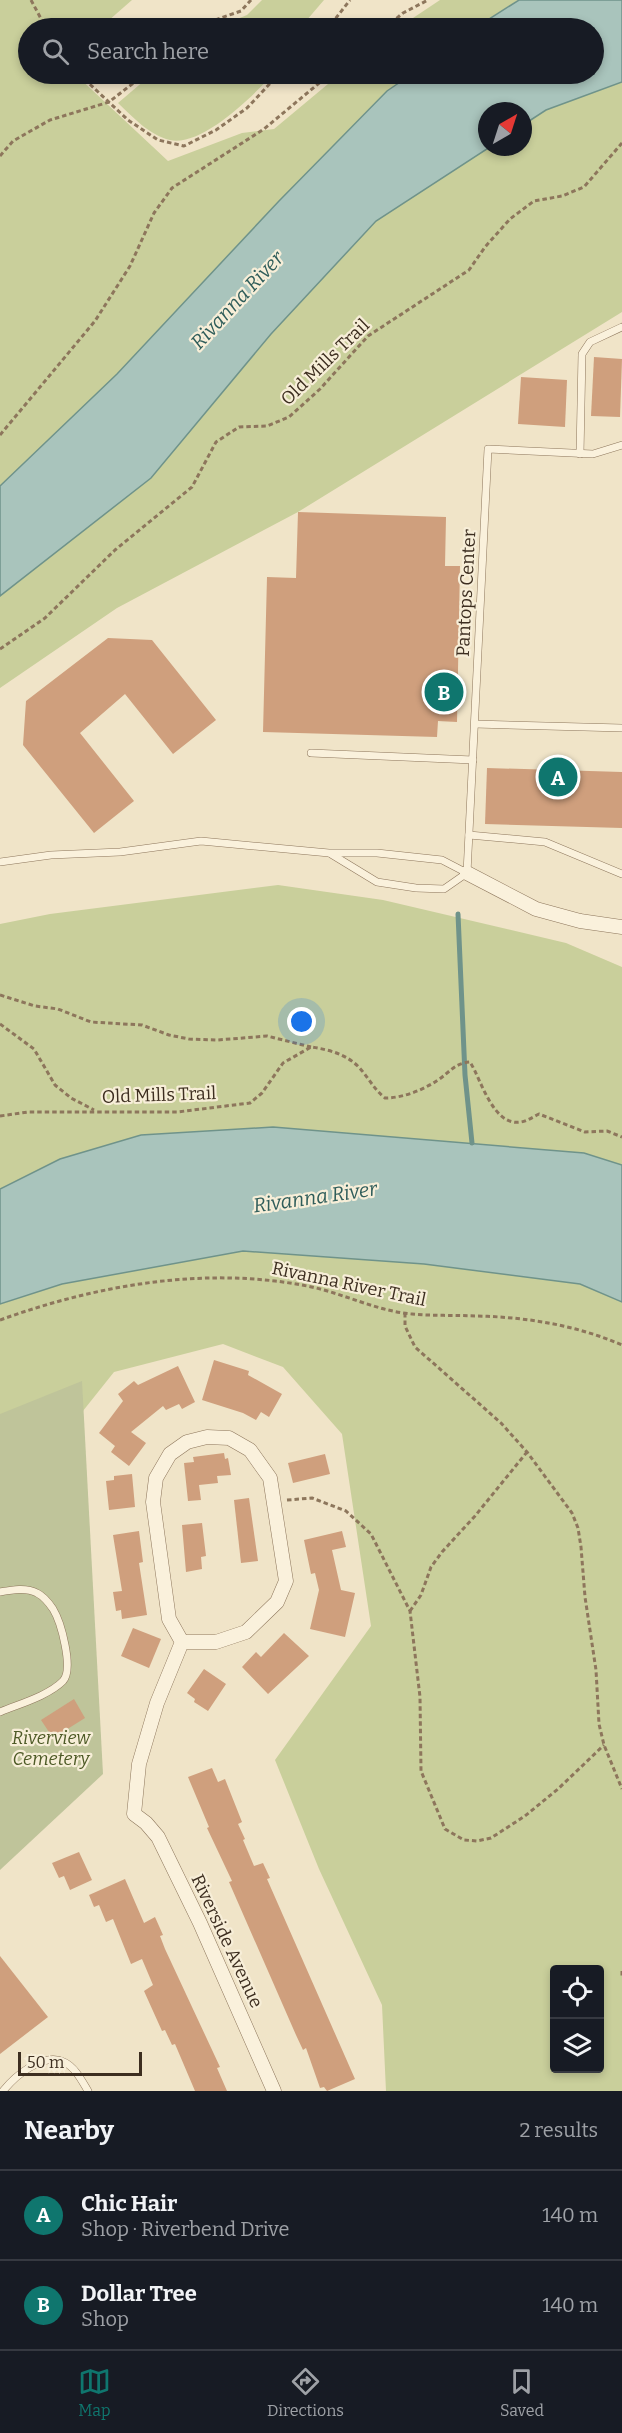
<!DOCTYPE html>
<meta charset="utf-8">
<style>
body{margin:0;font-family:Bitter,serif;background:#242831;color:#f1f3f6}
.controls{position:absolute;right:18px;bottom:18px;display:grid;overflow:hidden;border-radius:6px;box-shadow:0 3px 9px #0003}
.controls button{width:54px;height:54px;display:grid;place-items:center;padding:0;border:0;border-bottom:2px solid #363941;background:#171b24;color:#f1f3f6;font:30px sans-serif}
.compass{position:absolute;left:478px;top:102px;width:54px;height:54px;border-radius:50%;background:#171b24;box-shadow:0 3px 9px #0003;rotate:39deg}
.scale{position:absolute;left:18px;bottom:15px;width:124px;box-sizing:border-box;padding-left:6px;border:3px solid #3d2e20;border-top:0;font-size:16px;line-height:21px;white-space:nowrap;color:#3d2e20;-webkit-text-stroke:4px #f7eed8;paint-order:stroke}
.you{position:absolute;left:302px;top:1022px;width:21px;height:21px;margin:-15px;border:4px solid #fff;border-radius:50%;background:#1a73e8;box-shadow:0 0 0 9px #1a73e833}
.badge{display:grid;place-items:center;width:39px;height:39px;border-radius:50%;background:#0f766e;color:#fff;font-size:20px;font-weight:700}
.pin{position:absolute;translate:-50% -50%;border:3px solid #fff;box-shadow:0 2px 6px #0006}
.list{margin:0;padding:0;list-style:none}
h2{display:flex;justify-content:space-between;align-items:center;height:78px;margin:0;padding:0 24px;font-size:26px}
h2 small{font-size:20px;font-weight:400;color:#9ea1a6}
.list li{display:grid;grid-template-columns:39px 1fr auto;gap:18px;align-items:center;box-sizing:border-box;height:90px;padding:0 24px;border-top:2px solid #363941}
.list b{display:block;font-size:22px;white-space:nowrap}
.list p{margin:0;font-size:20px;white-space:nowrap;color:#9ea1a6}
.list em{font-size:20px;font-style:normal;color:#9ea1a6}
.icon{flex:none;width:33px;height:33px;fill:none;stroke:currentColor;stroke-width:2;stroke-linecap:round;stroke-linejoin:round}
.map{position:relative;flex:none;width:622px;height:2091px;overflow:hidden}
.search{position:absolute;background:#171b24;box-shadow:0 3px 9px #0003;left:18px;right:18px;top:18px;height:66px;display:flex;align-items:center;gap:15px;box-sizing:border-box;padding:0 21px;border-radius:33px;color:#9ea1a6;font-size:22px}
.sheet{height:258px;background:#171b24}
nav{display:flex;justify-content:space-around;align-items:center;box-sizing:border-box;height:84px;border-top:2px solid #363941;background:#171b24;font-size:16px;color:#9ea1a6}
nav a{display:grid;justify-items:center;gap:3px}
nav .on{color:#0f766e}
.map>svg:first-child{display:block}
</style>
<div class="map">
<svg width="622" height="2091" viewBox="0 0 622 2091">
<rect width="100%" height="100%" fill="#f0e4c8"/>
<g fill="#c9cf9b" fill-rule="evenodd">
<polygon points="0,0 132,0 100,28 28,28 28,74 75,74 168,161 242,133 274,129 340,74 412,74 387,91 279,201 117,374 0,486"/>
<polygon points="262,0 324,0 300,28 215,28 247,15"/>
<polygon points="440,0 518,0 475,28 398,28"/>
<path d="M 152,74 L 273,74 C 254,95 202,147 170,140 C 149,135 133,117 118,103 Z"/>
<polygon points="622,82 622,312 298,512 117,608 0,688 0,596 151,478 271,334 376,221 490,147 523,147 523,125 546,110"/>
<polygon points="278,885 383,900 566,943 622,967 622,1165 584,1153 273,1127 141,1135 60,1159 0,1189 0,924 50,914"/>
<path d="M 243,1251 L 424,1264 L 580,1284 L 622,1302 L 622,2091 L 386,2091 L 382,2005 L 319,1869 L 275,1760 L 371,1626 L 342,1434 L 283,1367 L 223,1344 L 114,1372 L 67,1431 L 0,1449 L 0,1304 L 62,1284 ZM 554,1970 L 600,1970 L 600,2068 L 554,2068 Z"/>
</g>
<polygon fill="#bfc49a" points="82,1381 103,1774 0,1870 0,1414"/>
<g fill="#a9c4bc" stroke="#6f938a" stroke-width="1.5">
<polygon points="519,0 622,0 622,82 546,110 523,125 523,111 487,111 487,147 490,147 376,221 271,334 151,478 0,596 0,486 117,374 279,201 387,91 412,74 594,74 594,28 475,28"/>
<polygon points="273,1127 584,1153 622,1165 622,1302 580,1284 424,1264 243,1251 62,1284 0,1304 0,1189 60,1159 141,1135"/>
</g>
<g fill="none" stroke-linecap="round" stroke-linejoin="round">
<polyline stroke="#6f938a" stroke-width="5" points="458,914 465,1075 472,1143"/>
</g>
<g fill="#cf9f7d">
<polygon points="594,357 622,359 620,417 591,416"/>
<polygon points="521,377 567,380 565,427 518,424"/>
<polygon points="298,512 446,517 445,566 460,566 457,722 438,721 437,737 263,732 267,577 296,578"/>
<polygon points="108,638 152,640 216,720 173,754 125,694 80,733 134,801 94,833 23,745 26,701"/>
<polygon points="487,768 622,772 622,828 485,824"/>
<polygon points="214,1360 249,1371 248,1375 282,1394 269,1417 261,1412 256,1420 243,1413 202,1400"/>
<polygon points="178,1366 195,1402 182,1409 179,1404 166,1410 163,1406 131,1432 146,1443 129,1466 111,1452 115,1446 99,1433 123,1401 118,1394 134,1381 138,1385"/>
<polygon points="224,1453 225,1459 228,1458 231,1475 217,1476 218,1483 199,1485 201,1500 188,1501 184,1463 194,1462 193,1457"/>
<polygon points="325,1454 330,1474 293,1483 288,1463"/>
<polygon points="132,1474 135,1507 109,1510 106,1481 114,1480 114,1476"/>
<polygon points="249,1498 258,1561 241,1563 234,1500"/>
<polygon points="202,1523 206,1556 201,1557 202,1569 186,1572 182,1525"/>
<polygon points="139,1531 143,1562 139,1563 147,1615 122,1619 121,1610 116,1611 113,1592 122,1591 113,1535"/>
<polygon points="342,1531 346,1547 332,1550 341,1590 355,1593 345,1637 310,1629 319,1590 315,1573 311,1574 304,1540"/>
<polygon points="133,1628 161,1639 149,1668 121,1656"/>
<polygon points="284,1633 309,1656 268,1694 242,1667 256,1652 261,1657"/>
<polygon points="204,1669 226,1684 208,1711 194,1702 195,1699 187,1693"/>
<polygon points="74,1699 85,1718 53,1738 41,1720"/>
<polygon points="212,1768 218,1782 225,1779 242,1822 238,1824 245,1839 243,1840 254,1866 263,1863 270,1878 267,1879 355,2079 327,2091 324,2087 320,2088 306,2048 303,2050 296,2035 229,1882 232,1881 207,1828 209,1827 188,1777"/>
<polygon points="79,1852 92,1880 70,1890 64,1876 59,1878 52,1863"/>
<polygon points="125,1879 144,1923 155,1917 163,1935 160,1936 165,1949 220,2067 217,2068 227,2091 195,2091 175,2044 172,2045 165,2030 162,2031 144,1991 153,1985 142,1959 131,1964 113,1919 106,1922 99,1905 94,1907 89,1895"/>
<polygon points="0,1956 48,2017 0,2054"/>
</g>
<g fill="none" stroke-linecap="round" stroke-linejoin="round">
<g stroke="#8d765c" stroke-width="8">
<g id="service">
<polyline points="580,454 582,354 590,342 622,327"/>
<polyline points="475,724 622,728"/>
<polyline points="311,753 473,760"/>
<polyline points="469,835 545,842 622,874"/>
<polyline points="331,854 377,882 416,888 444,889 467,873"/>
<polyline points="0,862 51,855 120,852 201,841 329,853 377,853 442,860 467,873"/>
<polyline points="467,873 488,449 593,454 622,445"/>
<path d="M 0,1592 C 11,1590 26,1587 37,1593 C 43,1596 49,1603 53,1609 C 61,1622 74,1669 63,1681 C 48,1696 19,1704 0,1712"/>
<path d="M 3,2091 C 15,2076 43,2052 64,2062 C 75,2067 82,2081 88,2091"/>
</g>
</g>
<g stroke="#8d765c" stroke-width="15">
<g id="minor">
<polyline points="467,873 536,909 580,921 622,927"/>
<polyline points="182,1642 169,1619 153,1502 156,1478 170,1454 187,1442 207,1437 229,1438 250,1450 270,1478 286,1581 277,1602 246,1632 216,1642 182,1642 157,1703 139,1764 134,1814 146,1823 158,1837 200,1923 274,2091"/>
</g>
</g>
<g stroke="#8d765c" stroke-width="3" stroke-dasharray="4.5 3" stroke-linecap="butt">
<polyline points="31,0 46,28"/>
<polyline points="203,28 212,21 241,11 251,0"/>
<polyline points="324,28 336,18 350,0"/>
<polyline points="385,28 403,13 428,0"/>
<polyline points="79,74 128,120 158,140 184,146 216,130 247,108 279,74"/>
<polyline points="0,156 13,141 50,120 109,102 145,74"/>
<polyline points="0,435 95,321 130,266 154,213 172,188 264,129 330,74"/>
<polyline points="0,649 45,618 115,550 192,487 216,442 239,427 267,426 289,417 320,389 368,336 469,270 485,247 510,219 534,201 562,196 584,187 622,143"/>
<polyline points="0,995 35,1006 58,1009 91,1022 142,1025 169,1035 189,1039 218,1040 267,1036 311,1047"/>
<polyline points="0,1024 34,1049 55,1085 71,1098 94,1110"/>
<path d="M 0,1116 L 28,1112 L 177,1112 L 250,1103 L 262,1093 L 283,1063 L 311,1047 C 331,1050 350,1055 363,1072 C 371,1082 375,1090 385,1098 C 403,1098 423,1090 438,1080 C 450,1072 455,1063 470,1062 C 481,1079 493,1127 521,1122 C 527,1121 533,1117 539,1114 L 585,1132 L 607,1131 L 622,1137"/>
<polyline points="405,1313 405,1326 415,1347 501,1423 527,1452 572,1513 578,1528 581,1547 585,1597 596,1670 599,1724 604,1745 622,1789"/>
<path d="M 0,1320 C 97,1285 205,1266 307,1286 C 343,1293 376,1311 412,1314 C 433,1316 455,1315 476,1316 C 526,1317 576,1325 622,1345"/>
<polyline points="287,1500 312,1498 346,1511 371,1534 410,1611 420,1697 421,1771 445,1829 464,1840 477,1841 491,1838 525,1816 558,1789 604,1745"/>
<polyline points="410,1611 421,1595 431,1567 442,1552 475,1516 527,1452"/>
<polyline points="622,1971 622,1977"/>
</g>
<use href="#service" stroke="#faf1dc" stroke-width="7"/>
<use href="#minor" stroke="#faf1dc" stroke-width="14"/>
</g>
<g text-anchor="middle" stroke-width="4.5" stroke-linejoin="round" paint-order="stroke">
<g font-size="18" fill="#3d2e20" stroke="#f7eed8">
<text transform="translate(325 362) rotate(-44)" y="6">Old Mills Trail</text>
<text transform="translate(466 593) rotate(-87)" y="6">Pantops Center</text>
<text transform="translate(159 1095) rotate(-2)" y="6">Old Mills Trail</text>
<text transform="translate(349 1284) rotate(12)" y="6">Rivanna River Trail</text>
<text transform="translate(227 1941) rotate(65)" y="6">Riverside Avenue</text>
</g>
<g font-size="18" font-style="italic" fill="#4d5a26" stroke="#f7eed8">
<text x="51" y="1744">Riverview<tspan x="51" dy="21">Cemetery</tspan></text>
</g>
<g font-size="20" font-style="italic" fill="#2f5d5a" stroke="#f7eed8">
<text transform="translate(237 300) rotate(-47)" y="7">Rivanna River</text>
<text transform="translate(315 1197) rotate(-8)" y="7">Rivanna River</text>
</g>
</g>
</svg>
<div class="controls">
<button><svg class="icon" aria-label="locate" viewBox="0 0 24 24"><circle cx="12" cy="12" r="6"/><path d="M12 2v4M12 18v4M2 12h4M18 12h4"/></svg></button>
<button><svg class="icon" aria-label="layers" viewBox="0 0 24 24"><path d="M12 4l9 5-9 5-9-5zM3 14l9 5 9-5"/></svg></button>
</div>
<svg class="compass" viewBox="-18 -18 36 36"><path d="M0-13l5 13h-10z" fill="#e53935"/><path d="M0 13l5-13h-10z" fill="#9ea1a6"/></svg>
<div class="scale">50 m</div>
<div class="you"></div>
<div class="pin badge" style="left:558px;top:777px">A</div>
<div class="pin badge" style="left:444px;top:692px">B</div>
<div class="search"><svg class="icon" aria-label="search" viewBox="0 0 24 24"><circle cx="10" cy="10" r="6"/><path d="M15 15l6 6"/></svg>Search here</div>
</div>
<section class="sheet">
<h2>Nearby<small>2 results</small></h2>
<ul class="list">
<li><span class="badge">A</span><div><b>Chic Hair</b><p>Shop · Riverbend Drive</p></div><em>140 m</em></li>
<li><span class="badge">B</span><div><b>Dollar Tree</b><p>Shop</p></div><em>140 m</em></li>
</ul>
</section>
<nav>
<a class="on"><svg class="icon" aria-label="map" viewBox="0 0 24 24"><path d="M3 6l6-2 6 2 6-2v14l-6 2-6-2-6 2zM9 4v14M15 6v14"/></svg>Map</a>
<a><svg class="icon" aria-label="directions" viewBox="0 0 24 24"><path d="M12 3l9 9-9 9-9-9zM9 14v-3h6M13 9l2 2-2 2"/></svg>Directions</a>
<a><svg class="icon" aria-label="saved" viewBox="0 0 24 24"><path d="M7 4h10v16l-5-4-5 4z"/></svg>Saved</a>
</nav>
